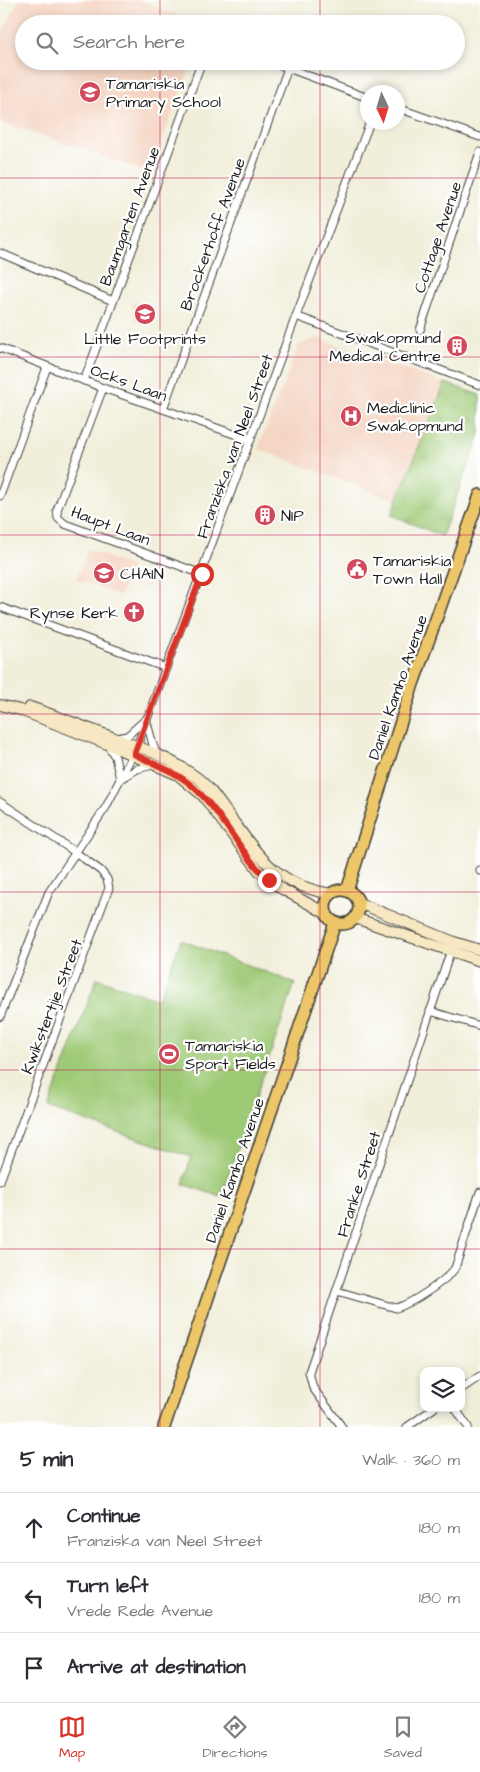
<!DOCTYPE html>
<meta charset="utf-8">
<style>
body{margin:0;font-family:"Architects Daughter",sans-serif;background:#f2f2f3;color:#2b2b33}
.controls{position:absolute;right:15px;bottom:15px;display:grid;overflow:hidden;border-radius:10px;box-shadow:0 2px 8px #0003}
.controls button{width:45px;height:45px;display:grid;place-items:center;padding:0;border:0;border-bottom:1px solid #e1e1e2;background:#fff;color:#2b2b33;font:25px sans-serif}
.compass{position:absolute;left:360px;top:85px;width:45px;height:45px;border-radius:50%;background:#fff;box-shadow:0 2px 8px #0003;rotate:176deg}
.stop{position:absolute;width:15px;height:15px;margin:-11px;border:4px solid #d93025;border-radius:50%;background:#fff}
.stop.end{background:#d93025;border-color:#fff;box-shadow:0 1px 5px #0008}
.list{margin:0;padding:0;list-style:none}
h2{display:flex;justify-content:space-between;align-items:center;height:65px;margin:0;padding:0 20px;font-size:21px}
h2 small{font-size:16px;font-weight:400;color:#7c7c81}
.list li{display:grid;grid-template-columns:32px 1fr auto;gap:15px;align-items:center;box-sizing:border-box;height:70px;padding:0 20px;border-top:1px solid #e1e1e2}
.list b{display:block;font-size:19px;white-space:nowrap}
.list p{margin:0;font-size:16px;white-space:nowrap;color:#7c7c81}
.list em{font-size:16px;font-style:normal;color:#7c7c81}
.icon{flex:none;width:28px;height:28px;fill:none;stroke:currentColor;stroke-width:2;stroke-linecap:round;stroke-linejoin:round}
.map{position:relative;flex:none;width:480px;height:1427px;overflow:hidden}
.search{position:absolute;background:#fff;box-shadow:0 2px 8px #0003;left:15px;right:15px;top:15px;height:55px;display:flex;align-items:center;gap:12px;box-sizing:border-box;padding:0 18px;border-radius:28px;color:#7c7c81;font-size:19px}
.sheet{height:275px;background:#fff}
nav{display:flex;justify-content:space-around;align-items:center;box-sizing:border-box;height:70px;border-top:1px solid #e1e1e2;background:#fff;font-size:14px;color:#7c7c81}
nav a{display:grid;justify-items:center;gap:2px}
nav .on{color:#d93025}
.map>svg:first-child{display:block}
</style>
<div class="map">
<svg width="480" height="1427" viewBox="0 0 480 1427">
<defs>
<pattern id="grass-tufts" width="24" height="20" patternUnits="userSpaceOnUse" patternTransform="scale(1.25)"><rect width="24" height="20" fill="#9eca76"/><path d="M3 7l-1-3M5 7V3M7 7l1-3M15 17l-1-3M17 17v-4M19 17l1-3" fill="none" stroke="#88ad66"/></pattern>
</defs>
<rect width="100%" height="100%" fill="#fff"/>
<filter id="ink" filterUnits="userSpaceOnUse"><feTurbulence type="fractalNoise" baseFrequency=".02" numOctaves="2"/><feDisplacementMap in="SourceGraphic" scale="10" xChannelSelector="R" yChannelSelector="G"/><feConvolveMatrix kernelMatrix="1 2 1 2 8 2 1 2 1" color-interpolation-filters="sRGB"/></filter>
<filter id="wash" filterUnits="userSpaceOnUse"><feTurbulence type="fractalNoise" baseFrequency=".0096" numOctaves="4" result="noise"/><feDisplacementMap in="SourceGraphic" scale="20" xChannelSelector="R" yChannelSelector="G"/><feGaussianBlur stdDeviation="1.12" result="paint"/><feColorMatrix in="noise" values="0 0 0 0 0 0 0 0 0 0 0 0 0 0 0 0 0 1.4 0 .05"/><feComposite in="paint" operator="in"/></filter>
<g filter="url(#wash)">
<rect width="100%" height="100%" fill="#f1eeda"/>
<g fill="#f4d3c0">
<polygon points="19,0 139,0 200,24 24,24 24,61 193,61 149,173 80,148 0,122 0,36"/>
<polygon points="133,302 153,310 147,325 135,320 139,310 131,307"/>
<polygon points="317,338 445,383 397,501 258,449 299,345"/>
<polygon points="88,549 132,567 120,596 76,579"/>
</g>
<polygon fill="url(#grass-tufts)" stroke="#5d7349" points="445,383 480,395 480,434 442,536 391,515"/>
<polygon fill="#9eca76" stroke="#5d7349" points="181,940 295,983 221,1197 183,1184 191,1157 48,1108 97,978 158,1000"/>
</g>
<g filter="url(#ink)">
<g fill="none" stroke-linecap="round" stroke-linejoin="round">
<g stroke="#3c3c38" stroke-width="9">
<g id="street">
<polyline points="269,61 368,98"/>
<polyline points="398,108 480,137"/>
<polyline points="0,253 113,301"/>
<polyline points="296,316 480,385"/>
<polyline points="420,330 480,152"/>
<polyline points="0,348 103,388 251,440"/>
<polyline points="84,381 202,61"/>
<polyline points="103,388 57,510 58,518 65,524 202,574"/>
<polyline points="163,409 288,68"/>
<polyline points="0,496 47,367"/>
<polyline points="0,607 166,668"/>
<polyline points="117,738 127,736 146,719 153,745 157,756"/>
<polyline points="107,744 115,757 120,779 137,769 153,765"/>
<polyline points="0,802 75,852 101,871 107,879 109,888 0,1181"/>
<polyline points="480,870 480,871"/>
<polyline points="430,1011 480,1026"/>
<polyline points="0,1017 49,892 106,807 137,746 296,316 370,122"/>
<path d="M 337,1291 L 396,1308 C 411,1304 446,1281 455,1268 L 480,1192"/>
<polyline points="461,1389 480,1376"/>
<polyline points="455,1408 468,1427"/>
<polyline points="342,1427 313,1388 309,1372 452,947"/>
<polyline points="407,1427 434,1408"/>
</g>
</g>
<g stroke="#3c3c38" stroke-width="12">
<g id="secondary">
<polyline points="0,705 20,710 107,744 178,775 203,796 260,872 282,889 327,914"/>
<path d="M 30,707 C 56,716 82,726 109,736 C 137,746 167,756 192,774 C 206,783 215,796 225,810 C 258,854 274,885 332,894"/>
<polyline points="359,903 454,942 480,950"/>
<polyline points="355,918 480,961"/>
</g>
</g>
<g stroke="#3c3c38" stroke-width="14">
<g id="primary">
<circle cx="342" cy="907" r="17"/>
<polyline points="347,891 412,687 480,495"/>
<polyline points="164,1427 335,923"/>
</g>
</g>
<use href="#street" stroke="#fff" stroke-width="7"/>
<use href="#secondary" stroke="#f7e8c3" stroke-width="10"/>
<use href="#primary" stroke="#ecc669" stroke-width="11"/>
</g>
</g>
<g fill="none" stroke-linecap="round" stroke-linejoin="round" filter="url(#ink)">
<path stroke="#d93025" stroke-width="6" d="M 202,574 L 134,754 C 153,764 175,771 191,785 C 223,812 239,853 269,880"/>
</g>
<path fill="none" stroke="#c2185b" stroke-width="1" stroke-opacity="0.55" d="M 160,0 L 160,24M 320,0 L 320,24M 160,61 L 160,1427M 320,61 L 320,1427M 0,178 L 480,178M 0,357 L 480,357M 0,535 L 480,535M 0,714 L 480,714M 0,892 L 480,892M 0,1070 L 480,1070M 0,1249 L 480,1249"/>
<defs>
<g id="school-disc" transform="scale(1.125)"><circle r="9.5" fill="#d1495b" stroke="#fff"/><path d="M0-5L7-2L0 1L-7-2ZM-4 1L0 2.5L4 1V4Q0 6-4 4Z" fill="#fff"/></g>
<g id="building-disc" transform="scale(1.125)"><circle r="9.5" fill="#d1495b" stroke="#fff"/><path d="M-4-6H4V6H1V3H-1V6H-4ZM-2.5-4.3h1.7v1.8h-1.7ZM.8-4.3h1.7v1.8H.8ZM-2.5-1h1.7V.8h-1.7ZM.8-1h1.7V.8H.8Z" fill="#fff"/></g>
<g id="hospital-disc" transform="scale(1.125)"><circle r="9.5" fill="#d1495b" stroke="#fff"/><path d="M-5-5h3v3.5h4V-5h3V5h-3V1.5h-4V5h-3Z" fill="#fff"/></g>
<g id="civic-disc" transform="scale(1.125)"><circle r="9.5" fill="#d1495b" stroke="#fff"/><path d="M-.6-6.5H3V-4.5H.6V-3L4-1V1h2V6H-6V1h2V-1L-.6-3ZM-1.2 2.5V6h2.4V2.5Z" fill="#fff"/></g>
<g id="church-disc" transform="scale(1.125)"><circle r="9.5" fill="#d1495b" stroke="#fff"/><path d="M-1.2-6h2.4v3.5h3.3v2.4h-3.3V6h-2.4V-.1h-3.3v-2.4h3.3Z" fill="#fff"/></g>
<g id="stadium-disc" transform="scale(1.125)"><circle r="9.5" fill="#d1495b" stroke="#fff"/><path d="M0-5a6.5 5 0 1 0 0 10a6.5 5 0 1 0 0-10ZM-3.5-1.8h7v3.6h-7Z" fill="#fff"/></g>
</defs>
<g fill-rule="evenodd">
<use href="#school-disc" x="90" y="92"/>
<use href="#school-disc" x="145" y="314"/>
<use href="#building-disc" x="457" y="346"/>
<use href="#hospital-disc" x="351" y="416"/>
<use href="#building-disc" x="265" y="515"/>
<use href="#civic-disc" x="357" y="569"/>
<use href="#school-disc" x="104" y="573"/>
<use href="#church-disc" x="134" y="612"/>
<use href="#stadium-disc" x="169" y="1054"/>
</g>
<g text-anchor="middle" stroke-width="4.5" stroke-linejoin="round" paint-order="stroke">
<g font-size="16" fill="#1c1c1c" stroke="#fff" text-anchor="start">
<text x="106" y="89">Tamariskia<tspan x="106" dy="18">Primary School</tspan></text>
<text x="441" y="343" text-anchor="end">Swakopmund<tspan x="441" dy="18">Medical Centre</tspan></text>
<text x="145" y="344" text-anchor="middle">Little Footprints</text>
<text x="367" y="413">Mediclinic<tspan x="367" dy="18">Swakopmund</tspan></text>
<text x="281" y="521">NIP</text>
<text x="373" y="566">Tamariskia<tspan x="373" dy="18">Town Hall</tspan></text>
<text x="120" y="579">CHAIN</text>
<text x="118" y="618" text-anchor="end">Rynse Kerk</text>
<text x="185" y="1051">Tamariskia<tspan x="185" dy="18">Sport Fields</tspan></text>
</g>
<g font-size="16" fill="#1c1c1c" stroke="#fff">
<text transform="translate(129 216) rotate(-70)" y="6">Baumgarten Avenue</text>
<text transform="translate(212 234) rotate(-70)" y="6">Brockerhoff Avenue</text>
<text transform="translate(437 237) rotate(-71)" y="6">Cottage Avenue</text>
<text transform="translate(129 382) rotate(20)" y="6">Ocks Laan</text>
<text transform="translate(234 446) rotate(-70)" y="6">Franziska van Neel Street</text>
<text transform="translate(111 525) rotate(21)" y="6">Haupt Laan</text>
<text transform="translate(397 687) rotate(-71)" y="6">Daniel Kamho Avenue</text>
<text transform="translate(51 1006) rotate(-69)" y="6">Kwikstertjie Street</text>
<text transform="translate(234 1170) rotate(-71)" y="6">Daniel Kamho Avenue</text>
<text transform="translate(358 1184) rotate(-72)" y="6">Franke Street</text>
</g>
</g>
</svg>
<div class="controls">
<button><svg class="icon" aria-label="layers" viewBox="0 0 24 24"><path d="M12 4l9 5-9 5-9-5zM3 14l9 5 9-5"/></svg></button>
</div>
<svg class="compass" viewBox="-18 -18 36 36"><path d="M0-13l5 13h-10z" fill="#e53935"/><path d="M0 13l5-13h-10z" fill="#7c7c81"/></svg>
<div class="stop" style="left:202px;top:574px"></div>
<div class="stop end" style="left:269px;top:880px"></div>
<div class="search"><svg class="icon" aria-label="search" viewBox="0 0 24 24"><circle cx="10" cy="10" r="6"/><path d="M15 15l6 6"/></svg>Search here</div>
</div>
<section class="sheet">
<h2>5 min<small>Walk · 360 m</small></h2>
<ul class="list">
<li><svg class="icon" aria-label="ahead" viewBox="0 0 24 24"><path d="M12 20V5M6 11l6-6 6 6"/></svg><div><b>Continue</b><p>Franziska van Neel Street</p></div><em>180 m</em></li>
<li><svg class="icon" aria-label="left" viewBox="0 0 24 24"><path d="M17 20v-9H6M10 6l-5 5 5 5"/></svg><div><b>Turn left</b><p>Vrede Rede Avenue</p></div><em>180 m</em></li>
<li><svg class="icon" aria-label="arrive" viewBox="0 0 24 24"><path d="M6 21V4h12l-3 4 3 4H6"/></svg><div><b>Arrive at destination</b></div></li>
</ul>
</section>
<nav>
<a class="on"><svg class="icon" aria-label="map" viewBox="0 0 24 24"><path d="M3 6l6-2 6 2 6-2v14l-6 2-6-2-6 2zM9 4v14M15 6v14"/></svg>Map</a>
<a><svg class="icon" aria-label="directions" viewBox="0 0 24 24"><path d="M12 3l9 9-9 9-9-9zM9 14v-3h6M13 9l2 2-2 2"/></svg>Directions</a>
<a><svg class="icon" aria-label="saved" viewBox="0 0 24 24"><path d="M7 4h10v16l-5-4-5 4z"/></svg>Saved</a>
</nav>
